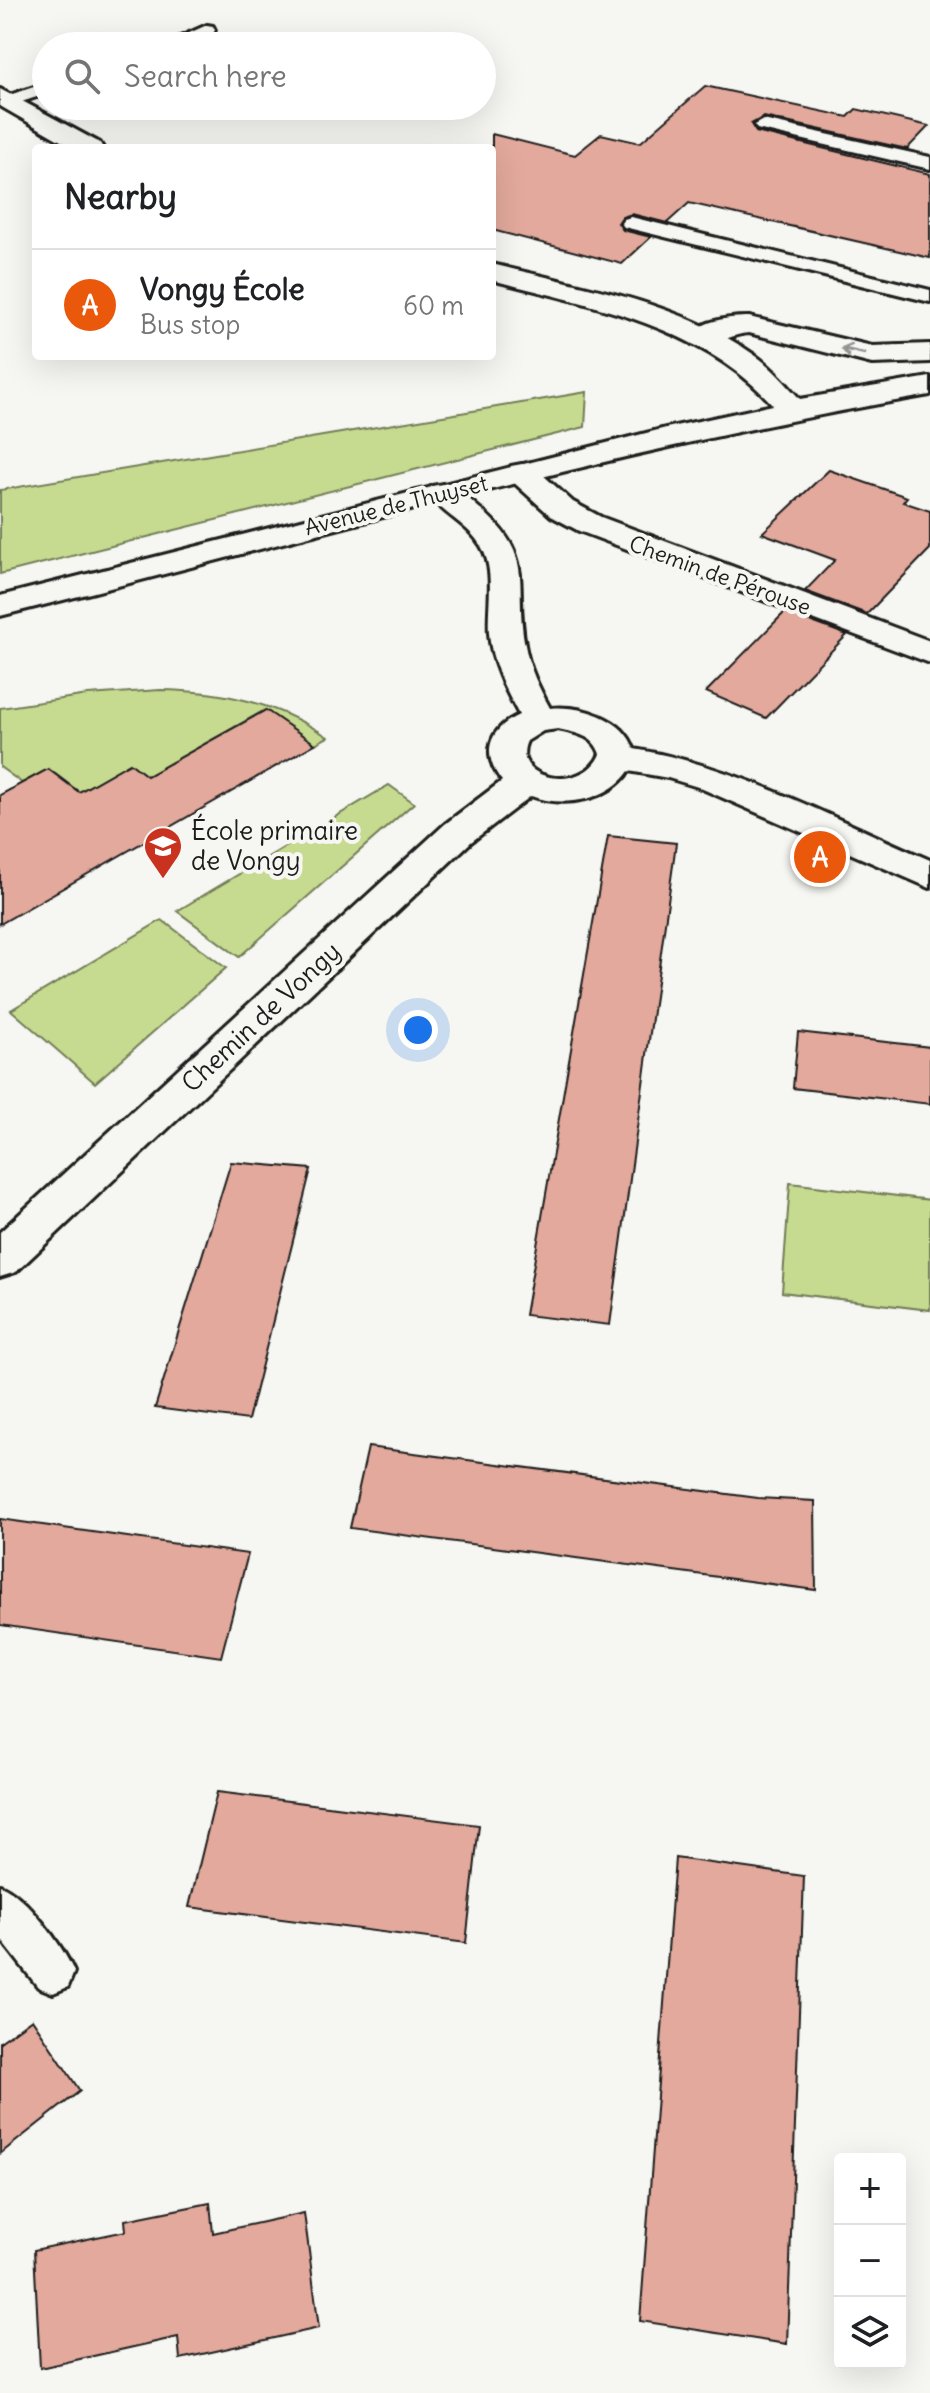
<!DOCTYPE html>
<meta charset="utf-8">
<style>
body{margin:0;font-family:Delius,sans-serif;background:#f2f2f2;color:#202124}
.controls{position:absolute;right:24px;bottom:24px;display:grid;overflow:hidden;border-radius:8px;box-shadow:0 8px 32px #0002}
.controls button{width:72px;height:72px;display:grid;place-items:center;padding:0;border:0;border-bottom:2px solid #e0e0e0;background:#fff;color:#202124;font:40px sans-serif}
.you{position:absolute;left:418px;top:1030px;width:28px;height:28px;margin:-20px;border:6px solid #fff;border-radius:50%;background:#1a73e8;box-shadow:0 0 0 12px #1a73e833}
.badge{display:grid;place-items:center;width:52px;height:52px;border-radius:50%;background:#ea580c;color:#fff;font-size:26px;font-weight:700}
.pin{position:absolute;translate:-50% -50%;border:4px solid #fff;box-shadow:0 2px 8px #0006}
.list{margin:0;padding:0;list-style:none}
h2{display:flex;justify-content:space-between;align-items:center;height:104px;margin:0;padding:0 32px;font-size:34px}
h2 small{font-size:26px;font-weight:400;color:#757577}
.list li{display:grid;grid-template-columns:52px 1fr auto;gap:24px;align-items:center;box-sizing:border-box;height:112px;padding:0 32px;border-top:2px solid #e0e0e0}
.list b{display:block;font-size:30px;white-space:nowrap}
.list p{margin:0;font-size:26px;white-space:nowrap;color:#757577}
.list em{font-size:26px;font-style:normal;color:#757577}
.icon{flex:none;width:44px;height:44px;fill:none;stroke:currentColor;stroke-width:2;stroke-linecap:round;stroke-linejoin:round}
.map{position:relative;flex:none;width:930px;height:2393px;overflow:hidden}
.search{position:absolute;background:#fff;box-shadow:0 8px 32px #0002;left:32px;top:32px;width:464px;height:88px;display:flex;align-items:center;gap:20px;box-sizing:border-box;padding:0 28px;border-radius:44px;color:#757577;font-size:30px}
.panel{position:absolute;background:#fff;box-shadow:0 8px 32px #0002;left:32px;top:144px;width:464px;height:216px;border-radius:8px}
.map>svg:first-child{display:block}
</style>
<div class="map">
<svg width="930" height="2393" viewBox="0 0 930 2393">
<rect width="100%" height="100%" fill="#f6f6f2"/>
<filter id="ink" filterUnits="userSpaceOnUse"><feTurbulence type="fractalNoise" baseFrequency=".0125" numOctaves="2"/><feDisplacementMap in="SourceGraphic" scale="16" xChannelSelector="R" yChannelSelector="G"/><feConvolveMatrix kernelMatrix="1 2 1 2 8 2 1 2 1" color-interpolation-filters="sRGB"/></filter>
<g filter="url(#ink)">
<g fill="#c6db90" stroke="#717c56" stroke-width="2">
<polygon points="587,392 585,427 0,574 0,490"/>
<path d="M 160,690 C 222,691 275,702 328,737 L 315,744 L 265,710 L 147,776 L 130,764 L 79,792 L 49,769 L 22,783 L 0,767 L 0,708 L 88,695 Z"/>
<polygon points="389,785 414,803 239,957 177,911"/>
<polygon points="162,920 226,968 95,1083 11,1010"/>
<polygon points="790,1183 930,1200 930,1310 782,1292"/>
</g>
<g fill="#e2a99c" stroke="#1c1c1c" stroke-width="2">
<polygon points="705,86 848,117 856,109 929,126 907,149 764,117 751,124 756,132 930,174 930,258 689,203 667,223 632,214 622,217 618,223 623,230 651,237 622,264 492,230 492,134 575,155 601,134 640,143"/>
<polygon points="829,470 907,497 903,502 930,511 930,549 867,614 805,591 835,560 762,533"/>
<polygon points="785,612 847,635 766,718 706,692"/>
<polygon points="266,710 315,744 0,924 0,795 48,769 79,792 130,763 147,776"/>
<polygon points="608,836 676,843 610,1325 525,1315"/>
<polygon points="798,1032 930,1047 930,1104 793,1088"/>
<polygon points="231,1162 311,1169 248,1420 155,1408"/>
<polygon points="368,1447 758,1498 815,1501 816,1590 350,1528"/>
<polygon points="0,1519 248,1554 221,1657 0,1625"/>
<polygon points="217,1792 479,1825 466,1943 189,1907"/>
<polygon points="675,1858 804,1876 787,2344 640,2321"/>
<polygon points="32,2019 80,2091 0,2154 0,2042"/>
<polygon points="210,2203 213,2233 304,2213 319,2328 180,2359 178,2337 40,2368 34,2250 126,2231 125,2220"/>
</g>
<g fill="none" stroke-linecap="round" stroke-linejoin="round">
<g stroke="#1c1c1c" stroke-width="6">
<g id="lane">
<polygon points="207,25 213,26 215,30 213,34 183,46 160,46"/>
<polygon points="46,83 46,94 9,106 0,101 3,97"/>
<polygon points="763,120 930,157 930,169 757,129 754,125"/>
<polygon points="631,217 930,290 930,302 624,227 621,223 624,219"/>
<path d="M 0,1885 C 26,1895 63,1946 74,1972 L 68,1987 L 53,1993 L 38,1987 L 0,1938 Z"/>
</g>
</g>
<g stroke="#1c1c1c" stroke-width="6">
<g id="street">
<path d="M 749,317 L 872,346 L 930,344 L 930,362 L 872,364 L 749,333 C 729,334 712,349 692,344 L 688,338 C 700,320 729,317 749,317 Z"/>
<polygon points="522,464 533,466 573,502 601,517 930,641 930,663 579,531 551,516 511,480 507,473 511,466"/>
<path d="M 443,484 C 457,487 467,497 478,507 C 538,557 513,581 525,645 C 529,668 539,688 550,708 C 581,705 624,718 634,749 C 738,766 834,819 930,860 L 930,888 L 698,787 L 668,778 L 629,771 C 609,801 563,808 531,796 L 471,842 L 16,1272 L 0,1277 L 0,1232 L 445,824 L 502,781 C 481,755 488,729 519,715 C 505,689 491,662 489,633 C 487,605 496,571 481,546 C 468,524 442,514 427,493 L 432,486 ZM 558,729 C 576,733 594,735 600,754 C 583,794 509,780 527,741 L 543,731 Z"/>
</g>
</g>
<g stroke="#1c1c1c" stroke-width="6">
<g id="secondary">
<polygon points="0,89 100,143 103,148 73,148 0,106"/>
<path d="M 492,264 C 580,286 681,302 756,356 C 773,368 786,384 800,399 L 930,377 L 930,395 C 616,448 309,539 0,616 L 0,596 L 666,428 L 773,405 C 702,325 591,306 492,280 Z"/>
</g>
</g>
<use href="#lane" fill="#f6f6f2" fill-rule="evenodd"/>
<use href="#street" fill="#f6f6f2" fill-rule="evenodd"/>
<use href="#secondary" fill="#f6f6f2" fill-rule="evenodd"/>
</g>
<defs><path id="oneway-shaft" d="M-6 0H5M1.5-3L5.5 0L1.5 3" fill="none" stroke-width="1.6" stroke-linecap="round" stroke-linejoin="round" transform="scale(2)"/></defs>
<use stroke="#949492" href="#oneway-shaft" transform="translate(853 351) rotate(-167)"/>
</g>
<defs>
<g id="school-pin" transform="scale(2)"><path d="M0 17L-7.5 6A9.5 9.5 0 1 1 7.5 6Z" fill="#c8321e" stroke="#f6f6f2"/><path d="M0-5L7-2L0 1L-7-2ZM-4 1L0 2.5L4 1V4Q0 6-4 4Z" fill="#fff"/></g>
</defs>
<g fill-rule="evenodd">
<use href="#school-pin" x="163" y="846"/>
</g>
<g text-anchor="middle" stroke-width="8" stroke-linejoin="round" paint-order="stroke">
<g font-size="22" fill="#1c1c1c" stroke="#f6f6f2">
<text transform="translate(396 505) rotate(-14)" y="8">Avenue de Thuyset</text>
<text transform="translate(720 575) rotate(20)" y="8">Chemin de Pérouse</text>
</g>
<g font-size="26" fill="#1c1c1c" stroke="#f6f6f2" text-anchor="start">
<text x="191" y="840">École primaire<tspan x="191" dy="30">de Vongy</tspan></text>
</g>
<g font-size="26" fill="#1c1c1c" stroke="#f6f6f2">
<text transform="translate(261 1017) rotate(-43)" y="9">Chemin de Vongy</text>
</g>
</g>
</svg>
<div class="controls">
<button>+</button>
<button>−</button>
<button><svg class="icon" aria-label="layers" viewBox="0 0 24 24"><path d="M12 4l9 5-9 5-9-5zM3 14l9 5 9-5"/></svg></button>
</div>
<div class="you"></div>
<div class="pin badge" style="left:820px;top:857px">A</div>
<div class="search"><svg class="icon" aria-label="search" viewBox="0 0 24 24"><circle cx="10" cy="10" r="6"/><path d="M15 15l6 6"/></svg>Search here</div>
<section class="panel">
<h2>Nearby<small></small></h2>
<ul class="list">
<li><span class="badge">A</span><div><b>Vongy École</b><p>Bus stop</p></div><em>60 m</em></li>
</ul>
</section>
</div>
